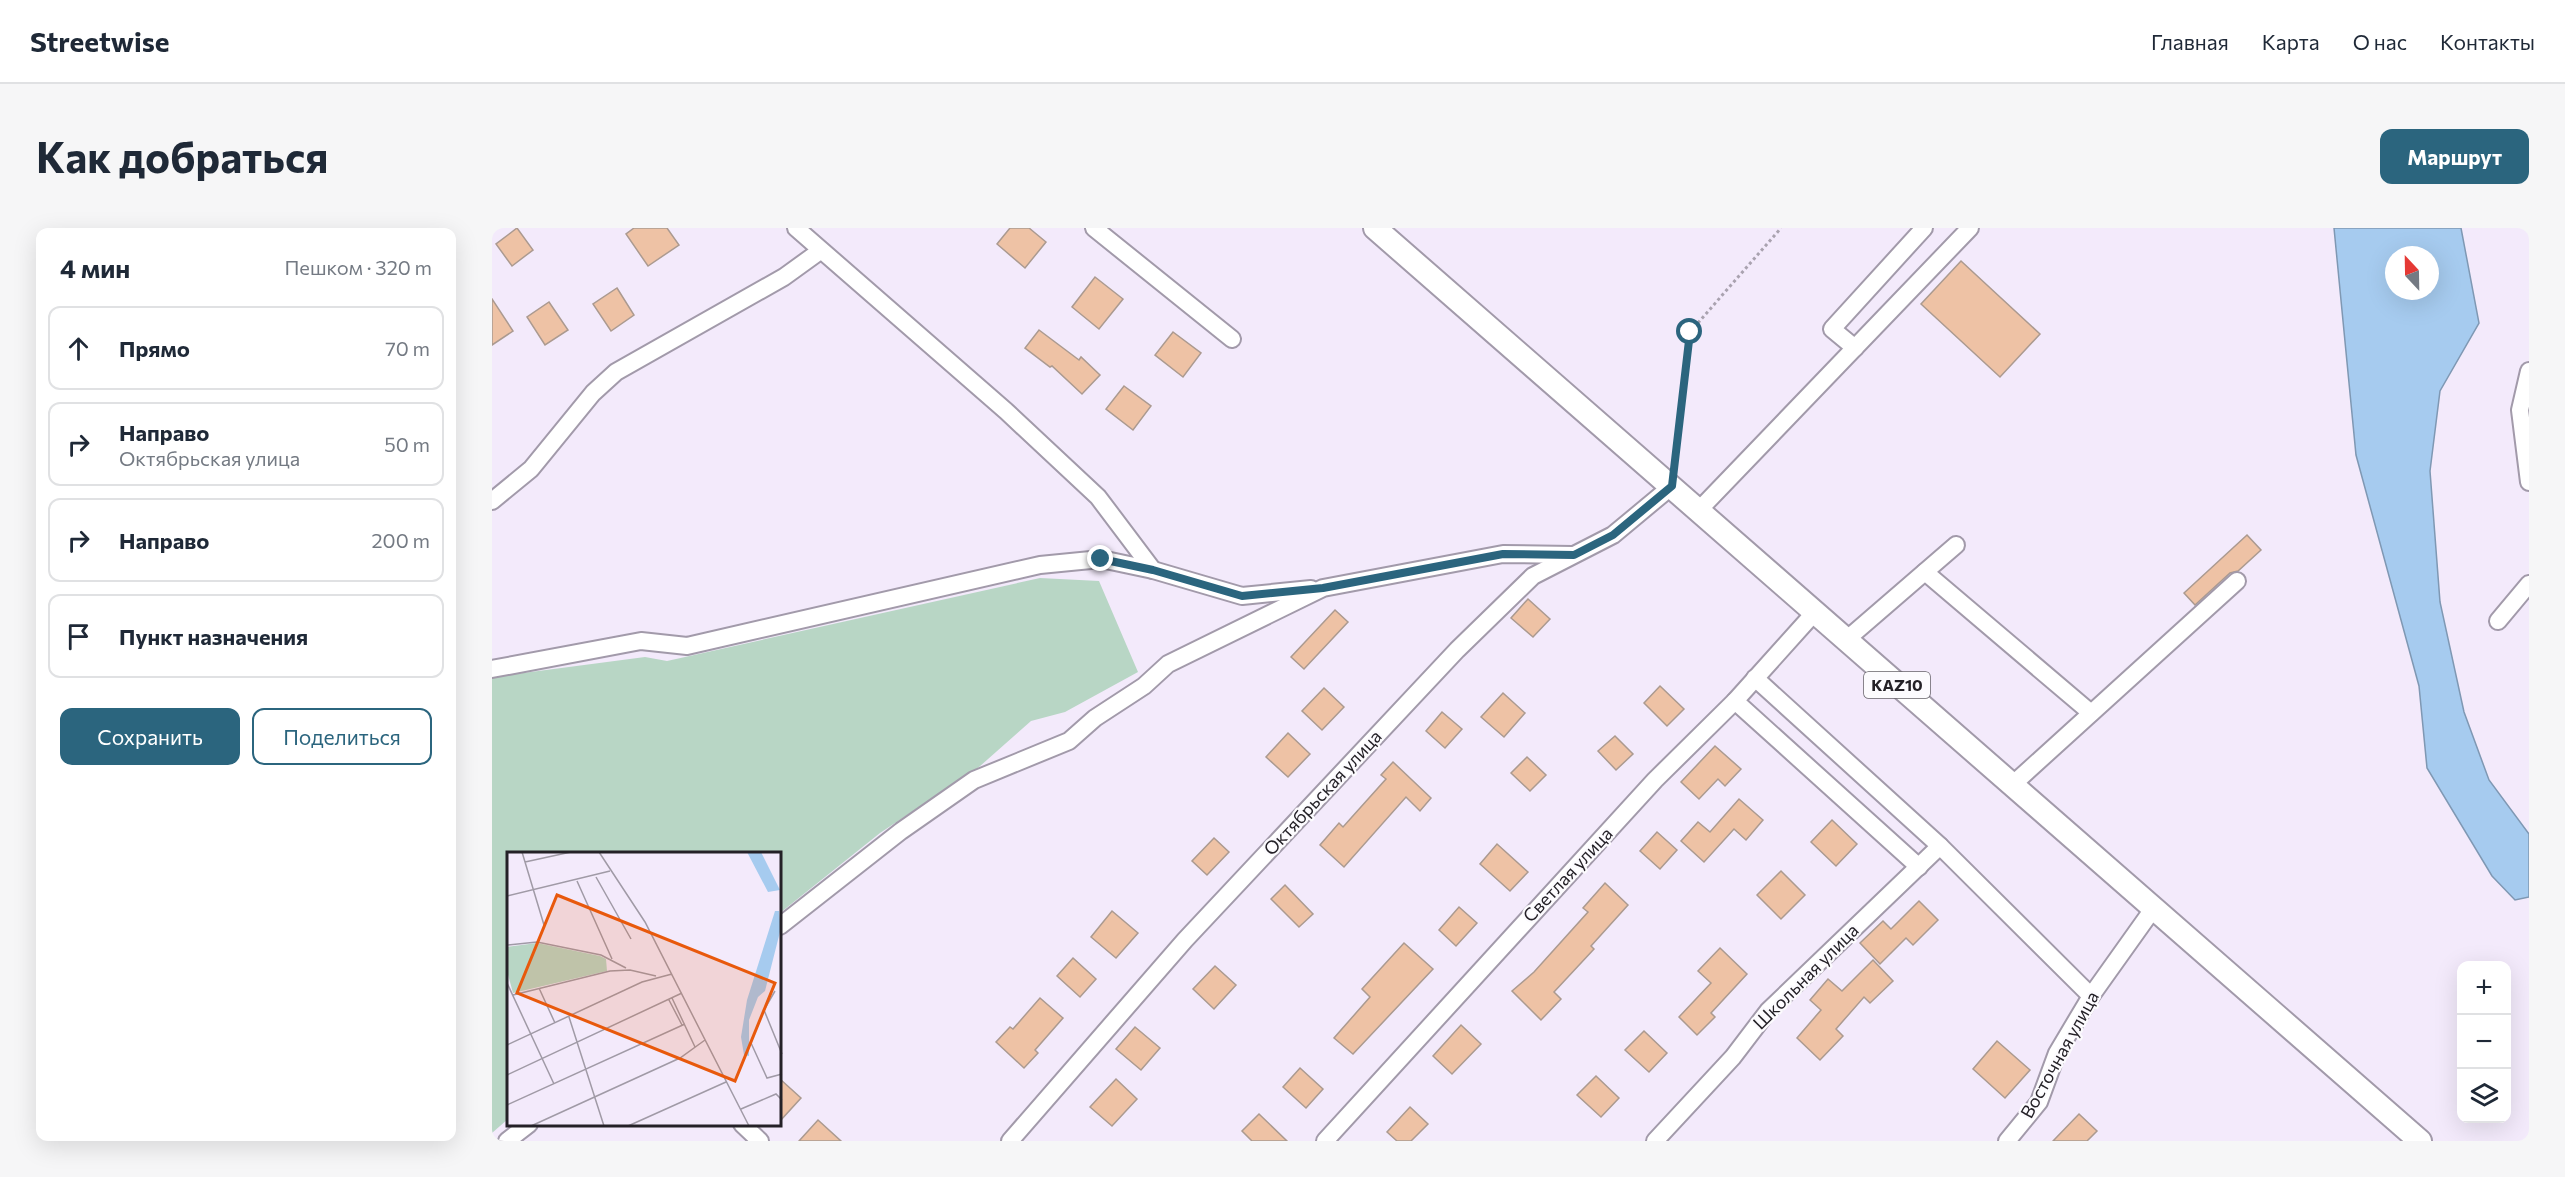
<!DOCTYPE html>
<html lang="ru">
<meta charset="utf-8">
<style>
body{margin:0;font-family:Commissioner,sans-serif;background:#f6f6f7;color:#1f2937}
.controls{position:absolute;right:18px;bottom:18px;display:grid;overflow:hidden;border-radius:12px;box-shadow:0 6px 24px #0002}
.controls button{width:54px;height:54px;display:grid;place-items:center;padding:0;border:0;border-bottom:2px solid #e0e1e3;background:#fff;color:#1f2937;font:30px sans-serif}
.compass{position:absolute;left:1893px;top:18px;width:54px;height:54px;border-radius:50%;background:#fff;box-shadow:0 6px 24px #0002;rotate:338deg}
.stop{position:absolute;width:18px;height:18px;margin:-14px;border:4px solid #2b657e;border-radius:50%;background:#fff}
.stop.end{background:#2b657e;border-color:#fff;box-shadow:0 2px 6px #0008}
.list{margin:0;padding:0;list-style:none}
h2{display:flex;justify-content:space-between;align-items:center;height:78px;margin:0;padding:0 24px;font-size:26px}
h2 small{font-size:20px;font-weight:400;color:#747a83}
.list li{display:grid;grid-template-columns:39px 1fr auto;gap:18px;align-items:center;box-sizing:border-box;height:84px;margin:0 12px 12px;padding:0 12px;border:2px solid #e0e1e3;border-radius:12px}
.list b{display:block;font-size:22px;white-space:nowrap}
.list p{margin:0;font-size:20px;white-space:nowrap;color:#747a83}
.list em{font-size:20px;font-style:normal;color:#747a83}
.actions{display:flex;gap:12px;padding:18px 24px}
.actions a{flex:1;padding:14px 0;border:2px solid #2b657e;border-radius:12px;text-align:center;font-size:21px;color:#2b657e}
.actions .main{background:#2b657e;color:#fff}
.icon{flex:none;width:33px;height:33px;fill:none;stroke:currentColor;stroke-width:2;stroke-linecap:round;stroke-linejoin:round}
.map{position:relative;flex:none;width:2037px;height:913px;overflow:hidden;border-radius:12px}
header{display:flex;align-items:center;gap:36px;box-sizing:border-box;height:84px;padding:0 30px;background:#fff;border-bottom:2px solid #e0e1e3}
header strong{font-size:28px}
nav{display:flex;gap:33px;margin-inline-start:auto;font-size:21px}
.intro{display:flex;align-items:center;justify-content:space-between;box-sizing:border-box;height:144px;padding:0 36px}
h1{margin:0;font-size:42px}
.button{padding:15px 27px;border-radius:12px;background:#2b657e;color:#fff;font-size:21px;font-weight:700}
main{display:flex;gap:36px;padding:0 36px}
aside{flex:1;background:#fff;border-radius:12px;box-shadow:0 6px 24px #0002}
.map>svg:first-child{display:block}
</style>
<header>
<strong>Streetwise</strong>
<nav><a>Главная</a><a>Карта</a><a>О нас</a><a>Контакты</a></nav>
</header>
<div class="intro"><h1>Как добраться</h1><a class="button">Маршрут</a></div>
<main>
<aside>
<h2>4 мин<small>Пешком · 320 m</small></h2>
<ul class="list">
<li><svg class="icon" aria-label="ahead" viewBox="0 0 24 24"><path d="M12 20V5M6 11l6-6 6 6"/></svg><div><b>Прямо</b></div><em>70 m</em></li>
<li><svg class="icon" aria-label="right" viewBox="0 0 24 24"><path d="M7 20v-9h11M14 6l5 5-5 5"/></svg><div><b>Направо</b><p>Октябрьская улица</p></div><em>50 m</em></li>
<li><svg class="icon" aria-label="right" viewBox="0 0 24 24"><path d="M7 20v-9h11M14 6l5 5-5 5"/></svg><div><b>Направо</b></div><em>200 m</em></li>
<li><svg class="icon" aria-label="arrive" viewBox="0 0 24 24"><path d="M6 21V4h12l-3 4 3 4H6"/></svg><div><b>Пункт назначения</b></div></li>
</ul>
<div class="actions"><a class="main">Сохранить</a><a>Поделиться</a></div>
</aside>
<div class="map">
<svg width="2037" height="913" viewBox="0 0 2037 913">
<rect width="100%" height="100%" fill="#f3eafb"/>
<polygon fill="#b8d6c5" points="548,350 607,353 646,444 573,484 539,493 487,539 388,605 288,685 288,625 16,625 16,891 0,905 0,449 153,429 175,433"/>
<path fill="#a6cbef" stroke="#7f98b3" stroke-width="1.5" fill-rule="evenodd" d="M 1842,0 L 1969,0 L 1987,95 L 1948,163 L 1938,243 L 1948,374 L 1972,484 L 1997,552 L 2037,606 L 2037,669 L 2023,672 L 2000,648 L 1935,540 L 1927,458 L 1864,227 ZM 1902,27 L 1938,27 L 1938,63 L 1902,63 Z"/>
<g fill="#eec2a5" stroke="#ab9a90" stroke-width="1.5">
<polygon points="25,0 41,22 20,38 4,16"/>
<polygon points="142,0 175,0 187,17 156,38 134,6"/>
<polygon points="518,0 537,0 554,14 533,40 505,16"/>
<polygon points="1469,33 1548,106 1508,149 1429,76"/>
<polygon points="603,49 631,71 607,101 580,79"/>
<polygon points="125,60 142,87 119,103 101,76"/>
<polygon points="0,71 21,103 0,117"/>
<polygon points="57,74 76,102 53,117 35,89"/>
<polygon points="547,102 587,132 589,129 608,147 590,166 560,138 558,139 533,120"/>
<polygon points="681,104 709,125 691,149 663,127"/>
<polygon points="632,158 659,178 641,202 614,181"/>
<polygon points="1755,307 1769,322 1746,343 1738,345 1703,377 1692,365"/>
<polygon points="1036,371 1058,391 1041,409 1019,390"/>
<polygon points="843,382 856,394 812,441 799,429"/>
<polygon points="1168,458 1192,481 1175,498 1152,475"/>
<polygon points="832,460 852,479 830,502 810,483"/>
<polygon points="1011,465 1033,485 1012,509 989,489"/>
<polygon points="950,484 970,501 953,520 934,503"/>
<polygon points="796,505 818,526 796,549 774,529"/>
<polygon points="1123,508 1141,526 1124,542 1106,523"/>
<polygon points="1223,518 1249,541 1233,558 1226,551 1207,571 1189,554"/>
<polygon points="1035,529 1054,547 1038,563 1019,545"/>
<polygon points="901,534 939,570 928,583 914,569 852,639 828,617 847,595 851,599 894,551 889,547"/>
<polygon points="1247,571 1271,592 1254,612 1242,601 1212,634 1189,613 1206,594 1218,604"/>
<polygon points="1340,592 1365,616 1344,638 1319,614"/>
<polygon points="1165,604 1185,622 1168,641 1148,623"/>
<polygon points="722,610 737,624 715,647 700,633"/>
<polygon points="1005,616 1036,644 1018,663 988,636"/>
<polygon points="1289,643 1313,667 1289,691 1265,667"/>
<polygon points="1113,655 1136,677 1099,718 1102,721 1062,764 1069,771 1049,792 1020,763 1042,744 1096,684 1091,680"/>
<polygon points="793,657 821,686 807,699 779,671"/>
<polygon points="1427,673 1446,692 1421,717 1414,710 1388,736 1368,715 1391,693 1399,701"/>
<polygon points="967,679 985,695 964,718 947,702"/>
<polygon points="620,683 646,705 624,730 599,709"/>
<polygon points="912,715 941,741 861,826 842,810 878,769 870,761"/>
<polygon points="1228,720 1255,746 1219,785 1223,789 1205,807 1187,789 1219,755 1206,743"/>
<polygon points="581,730 604,751 588,769 565,748"/>
<polygon points="1381,732 1401,753 1378,775 1372,769 1344,801 1351,808 1328,832 1305,810 1329,782 1318,772 1336,751 1350,763"/>
<polygon points="723,738 744,757 722,781 701,761"/>
<polygon points="548,770 571,790 543,822 546,825 532,840 504,814 518,799 521,801"/>
<polygon points="969,797 989,816 960,846 941,828"/>
<polygon points="643,799 668,820 649,842 624,821"/>
<polygon points="1152,803 1175,825 1157,844 1133,822"/>
<polygon points="1505,813 1538,842 1513,870 1481,841"/>
<polygon points="808,840 831,861 814,880 791,859"/>
<polygon points="1104,848 1127,870 1109,889 1085,867"/>
<polygon points="288,851 309,870 288,893"/>
<polygon points="624,851 645,871 620,898 598,879"/>
<polygon points="918,879 936,896 919,913 905,913 895,904"/>
<polygon points="767,886 795,913 760,913 750,903"/>
<polygon points="1587,886 1605,903 1595,913 1561,913"/>
<polygon points="326,892 349,913 307,913"/>
</g>
<g fill="none" stroke-linecap="round" stroke-linejoin="round">
<g stroke="#a29aaa" stroke-width="20">
<g id="minor">
<polyline points="304,0 514,183 606,269 661,342"/>
<polyline points="602,0 740,111"/>
<polyline points="1363,120 1340,101 1432,0"/>
<polyline points="2037,143 2028,182 2037,254"/>
<polyline points="0,273 39,241 101,165 124,144 292,49 328,23"/>
<polyline points="1207,282 1478,0"/>
<polyline points="1433,344 1599,485"/>
<polyline points="2006,393 2037,356"/>
<polyline points="1354,412 1464,317"/>
<polyline points="0,441 149,413 195,418 548,337 609,331 661,342 750,368 819,361"/>
<polyline points="1263,450 1448,618 1599,768"/>
<polyline points="1243,473 1427,639"/>
<polyline points="1519,558 1745,353"/>
<polyline points="288,698 409,603 482,552 577,513 603,490 652,458 676,436 831,360 1011,326 1080,327"/>
<polyline points="250,896 268,913"/>
<polyline points="15,913 37,896"/>
<polyline points="518,913 693,712 965,422 1041,348 1121,307 1180,258"/>
<polyline points="833,913 1163,552 1243,473 1323,384"/>
<polyline points="1163,913 1241,829 1276,783 1448,618"/>
<polyline points="1515,913 1547,874 1565,825 1599,768 1661,681"/>
</g>
</g>
<g stroke="#a29aaa" stroke-width="26">
<polyline id="highway" points="883,0 1928,913"/>
</g>
<polyline stroke="#a9a2af" stroke-width="3" stroke-dasharray="3 3" stroke-linecap="butt" points="1182,235 1198,104 1289,0"/>
<use href="#minor" stroke="#fff" stroke-width="16"/>
<use href="#highway" stroke="#fff" stroke-width="22"/>
</g>
<g fill="none" stroke-linecap="round" stroke-linejoin="round">
<polyline stroke="#2b657e" stroke-width="8" points="609,331 661,342 750,368 831,360 1011,326 1082,327 1121,307 1180,258 1198,104"/>
</g>
<g text-anchor="middle" stroke-width="4.5" stroke-linejoin="round" paint-order="stroke">
<rect fill="#fcfbfe" stroke="#656268" stroke-width="1.5" x="1372" y="444" width="66" height="26" rx="4.5"/>
<g font-size="16" font-weight="bold" fill="#242127">
<text x="1405" y="463">KAZ10</text>
</g>
<g font-size="18" fill="#242127" stroke="#fcfbfe">
<text transform="translate(831 565) rotate(-47)" y="6">Октябрьская улица</text>
<text transform="translate(1076 647) rotate(-47)" y="6">Светлая улица</text>
<text transform="translate(1314 749) rotate(-45)" y="6">Школьная улица</text>
<text transform="translate(1568 827) rotate(-61)" y="6">Восточная улица</text>
</g>
</g>
<g transform="translate(15 624)">
<rect width="274" height="274" fill="#f3eafb"/>
<path d="M 30,91 L 93,104 L 99,107 L 100,119 L 6,141 L 0,119 L 0,95 Z" fill="#b8d6c5"/>
<path d="M 240,0 L 254,0 L 273,38 L 261,40 ZM 268,59 L 272,59 L 274,76 L 258,139 L 251,145 L 242,168 L 242,204 L 237,203 L 234,185 L 240,148 Z" fill="#a6cbef"/>
<path fill="none" stroke="#a09aa6" stroke-width="1.5" d="M 15,0 L 37,73M 92,0 L 138,70 L 242,274M 18,10 L 64,0M 89,25 L 124,87M 70,29 L 105,107M 0,44 L 103,19M 0,93 L 30,90 L 94,103 L 119,116M 0,131 L 47,232M 32,136 L 48,171M 268,139 L 257,158 L 275,202M 6,143 L 103,119 L 123,118 L 149,124M 165,146 L 188,195M 162,148 L 175,173M 62,165 L 97,274M 244,191 L 260,226 L 275,222M 0,193 L 135,130 L 165,122M 0,223 L 175,141M 0,253 L 178,172M 234,257 L 269,242 L 275,248M 24,274 L 173,206 L 198,188M 121,274 L 219,230"/>
<path fill="#e8590c" fill-opacity="0.15" stroke="#e8590c" stroke-width="3" d="M 50,43 L 268,131 L 228,229 L 10,141 Z"/>
<rect width="274" height="274" fill="none" stroke="#242127" stroke-width="3"/>
</g>
</svg>
<div class="controls">
<button>+</button>
<button>−</button>
<button><svg class="icon" aria-label="layers" viewBox="0 0 24 24"><path d="M12 4l9 5-9 5-9-5zM3 14l9 5 9-5"/></svg></button>
</div>
<svg class="compass" viewBox="-18 -18 36 36"><path d="M0-13l5 13h-10z" fill="#e53935"/><path d="M0 13l5-13h-10z" fill="#747a83"/></svg>
<div class="stop" style="left:1198px;top:104px"></div>
<div class="stop end" style="left:609px;top:331px"></div>
</div>
</main>
